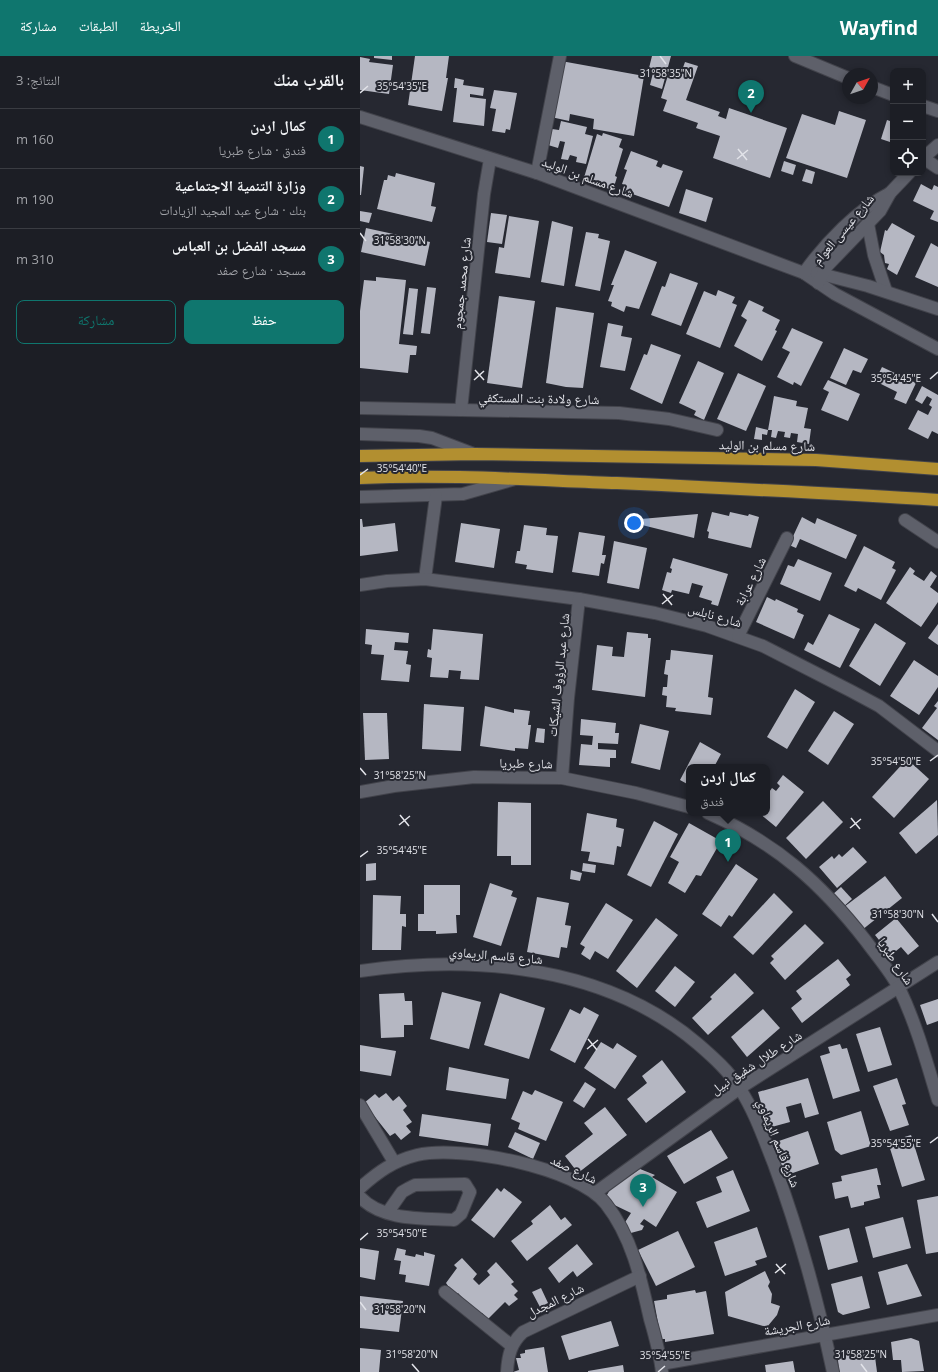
<!DOCTYPE html>
<html lang="ar">
<meta charset="utf-8">
<style>
body{margin:0;font-family:"Open Sans","Noto Naskh Arabic",sans-serif;background:#25272d;color:#f1f3f6;direction:rtl}
.controls{position:absolute;right:12px;top:12px;display:grid;overflow:hidden;border-radius:8px;box-shadow:0 2px 6px #0003}
.controls button{width:36px;height:36px;display:grid;place-items:center;padding:0;border:0;border-bottom:1px solid #3a3c42;background:#1c1e25;color:#f1f3f6;font:20px sans-serif}
.compass{position:absolute;left:482px;top:12px;width:36px;height:36px;border-radius:50%;background:#1c1e25;box-shadow:0 2px 6px #0003;rotate:50deg}
.you{position:absolute;left:274px;top:467px;width:14px;height:14px;margin:-10px;border:3px solid #fff;border-radius:50%;background:#1a73e8;box-shadow:0 0 0 6px #1a73e833}
.badge{display:grid;place-items:center;width:26px;height:26px;border-radius:50%;background:#0f766e;color:#fff;font-size:13px;font-weight:700}
.pin{position:absolute;translate:-50% -33px;filter:drop-shadow(0 1px 2px #0008)}
.pin::after{content:'';position:absolute;top:21px;width:14px;height:12px;background:inherit;clip-path:polygon(0 0,100% 0,50% 100%)}
.popup{position:absolute;left:326px;top:708px;width:84px;height:52px;box-sizing:border-box;display:grid;place-content:center;border-radius:8px;background:#1c1e25;filter:drop-shadow(0 1px 3px #0005);font-size:13px;white-space:nowrap;color:#a0a2a7}
.popup b{font-size:15px;color:#f1f3f6}
.popup::after{content:'';position:absolute;left:50%;top:100%;margin-left:-8px;border:8px solid transparent;border-top-color:#1c1e25}
.list{margin:0;padding:0;list-style:none}
h2{display:flex;justify-content:space-between;align-items:center;height:52px;margin:0;padding:0 16px;font-size:17px}
h2 small{font-size:13px;font-weight:400;color:#a0a2a7}
.list li{display:grid;grid-template-columns:26px 1fr auto;gap:12px;align-items:center;box-sizing:border-box;height:60px;padding:0 16px;border-top:1px solid #3a3c42}
.list b{display:block;font-size:15px;white-space:nowrap}
.list p{margin:0;font-size:13px;white-space:nowrap;color:#a0a2a7}
.list em{font-size:13px;font-style:normal;color:#a0a2a7}
.actions{display:flex;gap:8px;padding:12px 16px}
.actions a{flex:1;padding:9px 0;border:1px solid #0f766e;border-radius:8px;text-align:center;font-size:14px;color:#0f766e}
.actions .main{background:#0f766e;color:#fff}
.icon{flex:none;width:22px;height:22px;fill:none;stroke:currentColor;stroke-width:2;stroke-linecap:round;stroke-linejoin:round}
.map{position:relative;flex:none;width:578px;height:1316px;overflow:hidden;direction:ltr}
header{display:flex;align-items:center;gap:24px;box-sizing:border-box;height:56px;padding:0 20px;background:#0f766e;color:#fff}
header strong{font-size:19px}
nav{display:flex;gap:22px;margin-inline-start:auto;font-size:14px}
main{display:flex}
aside{flex:1;background:#1c1e25}
.map>svg:first-child{display:block}
</style>
<header>
<strong>Wayfind</strong>
<nav><a>الخريطة</a><a>الطبقات</a><a>مشاركة</a></nav>
</header>
<main>
<div class="map">
<svg width="578" height="1316" viewBox="0 0 578 1316">
<rect width="100%" height="100%" fill="#262831"/>
<g fill="#b5b7c2">
<polygon points="14,0 32,0 32,4 14,2"/>
<polygon points="55,0 89,0 86,22 88,22 82,55 48,49"/>
<polygon points="292,0 311,0 302,33 290,29 294,13 289,12"/>
<polygon points="0,1 10,3 9,6 33,9 29,38 0,34"/>
<polygon points="201,5 284,20 274,80 233,73 234,63 210,58 209,65 191,61"/>
<polygon points="325,6 338,10 326,44 360,56 358,60 366,63 369,52 427,72 410,122 353,102 360,80 336,72 338,67 303,55 307,44 301,42 309,16 320,20"/>
<polygon points="95,22 104,24 103,29 124,32 123,40 110,38 110,41 126,43 124,70 93,66 97,32 94,32"/>
<polygon points="134,34 157,37 150,74 146,73 145,77 132,75 136,53 130,52"/>
<polygon points="479,55 506,64 487,122 426,102 442,58 475,69"/>
<polygon points="527,64 533,66 533,78 530,86 521,83"/>
<polygon points="201,65 227,71 225,78 233,80 226,108 216,106 217,101 210,99 208,104 201,103 205,86 200,85 198,92 188,89 192,73 199,74"/>
<polygon points="243,77 262,83 259,91 263,93 255,120 257,121 253,134 223,125 237,78 242,80"/>
<polygon points="271,95 298,105 296,110 301,112 303,108 323,115 309,151 264,135 266,129 262,128 267,114 264,113"/>
<polygon points="424,105 436,109 433,119 421,115"/>
<polygon points="0,110 4,111 1,139 0,139"/>
<polygon points="446,113 455,116 452,128 442,125"/>
<polygon points="36,117 75,127 71,150 76,151 72,166 17,153 24,124 27,124 28,119 35,121"/>
<polygon points="561,128 572,134 574,129 578,131 578,166 570,163 574,155 553,145"/>
<polygon points="326,133 353,142 346,166 319,157"/>
<polygon points="0,155 12,157 9,167 0,165"/>
<polygon points="131,157 147,159 142,188 127,186"/>
<polygon points="149,160 179,165 170,222 135,217 139,191 144,192"/>
<polygon points="192,165 213,171 204,230 181,226"/>
<polygon points="532,167 555,180 537,219 527,213 529,208 525,207 524,199 520,196 525,174 527,175"/>
<polygon points="6,172 70,186 65,210 1,196"/>
<polygon points="226,176 239,178 238,182 250,185 240,235 215,230"/>
<polygon points="571,187 578,191 578,231 555,221"/>
<polygon points="265,194 297,206 279,253 266,250 264,256 251,250 252,246 248,245 254,229 251,229"/>
<polygon points="310,217 338,227 321,270 291,259 302,230 305,231"/>
<polygon points="16,221 46,224 39,288 57,290 56,299 50,299 48,317 0,312 0,255 4,224 16,225"/>
<polygon points="67,231 76,232 70,278 61,277"/>
<polygon points="49,232 58,233 53,279 43,278"/>
<polygon points="358,234 375,241 372,247 377,249 360,292 326,278 344,235 356,240"/>
<polygon points="139,240 175,245 162,332 127,327"/>
<polygon points="389,244 404,251 402,255 420,264 415,274 417,275 402,305 374,290 387,264 381,260"/>
<polygon points="196,251 234,257 223,332 206,331 186,327"/>
<polygon points="248,267 263,270 261,280 272,282 265,315 240,311"/>
<polygon points="432,272 463,286 441,330 434,326 433,329 417,321 430,296 422,292"/>
<polygon points="291,288 321,299 302,348 270,333 284,298 287,299"/>
<polygon points="484,292 508,303 501,317 493,314 486,329 470,322"/>
<polygon points="338,305 364,317 344,364 334,359 336,355 319,347"/>
<polygon points="522,311 556,327 546,348 534,343 537,336 519,327 521,323 517,321"/>
<polygon points="378,317 406,330 386,375 357,363"/>
<polygon points="468,324 500,338 488,365 461,354 469,336 463,333"/>
<polygon points="562,330 578,339 578,378 572,375 568,383 548,373 558,354 568,359 572,351 569,349 572,343 567,340 562,348 555,344"/>
<polygon points="414,340 437,345 436,350 448,352 444,372 451,373 449,388 437,386 438,378 431,377 430,382 424,381 425,376 418,375 416,382 411,381 412,374 408,374 407,379 402,378 402,384 394,383 396,371 408,374"/>
<polygon points="352,456 369,460 370,456 388,460 389,458 399,461 391,492 348,482 349,476 347,475"/>
<polygon points="338,458 334,482 282,469 281,463"/>
<polygon points="442,461 455,468 457,462 497,479 486,503 440,483 436,492 429,489"/>
<polygon points="0,463 2,463 3,471 35,467 38,495 0,500"/>
<polygon points="101,467 140,473 134,512 95,506"/>
<polygon points="164,469 187,472 186,479 198,480 193,517 166,513 167,509 155,507 157,495 160,495"/>
<polygon points="219,476 245,480 242,499 246,499 244,508 241,507 239,520 212,516"/>
<polygon points="254,485 287,492 279,533 247,527"/>
<polygon points="504,490 535,506 532,512 536,514 521,544 498,532 496,536 484,530"/>
<polygon points="313,502 368,518 358,550 351,548 352,545 339,541 343,530 332,527 329,538 312,534 311,537 302,534 307,516 311,517 312,513 310,512"/>
<polygon points="438,503 472,517 460,545 420,528 428,509 434,511"/>
<polygon points="550,511 555,515 553,518 564,525 571,515 577,520 570,531 578,537 578,546 561,571 526,547"/>
<polygon points="407,541 415,545 416,543 438,553 437,556 444,559 434,583 396,566"/>
<polygon points="469,558 500,573 480,612 444,594 448,586 453,589"/>
<polygon points="515,567 546,587 520,630 489,610"/>
<polygon points="578,568 578,589 568,582"/>
<polygon points="6,573 49,577 48,587 35,586 34,594 48,595 46,608 51,609 49,626 21,624 24,599 11,598 12,589 5,588"/>
<polygon points="73,573 123,578 119,624 100,623 101,615 89,614 88,622 70,621 72,602 67,601 68,593 71,594"/>
<polygon points="267,576 288,578 288,582 291,582 285,641 232,634 237,589 253,591 252,600 264,601"/>
<polygon points="311,594 353,599 348,641 353,642 351,659 315,655 316,652 306,651 307,640 302,639 303,631 307,631 308,619 304,618 306,604 310,604"/>
<polygon points="554,604 578,620 578,631 559,659 530,640"/>
<polygon points="435,633 455,646 427,693 407,681"/>
<polygon points="578,645 578,684 562,672 577,652 574,650"/>
<polygon points="64,648 104,651 101,695 62,693"/>
<polygon points="125,650 154,657 154,653 170,655 168,669 171,669 168,693 155,692 155,695 120,690"/>
<polygon points="474,655 494,668 468,709 448,695"/>
<polygon points="3,657 27,657 29,703 5,704"/>
<polygon points="221,663 256,667 255,677 259,677 258,688 238,687 238,693 256,694 256,702 250,702 250,711 219,709 221,688 232,689 233,680 220,679"/>
<polygon points="280,668 309,675 300,714 271,707"/>
<polygon points="177,672 185,673 184,687 175,686"/>
<polygon points="340,686 361,698 354,711 329,711 329,729 320,724"/>
<polygon points="547,703 569,723 534,762 512,741"/>
<polygon points="423,719 444,736 416,771 399,757 407,757 407,739 412,732 416,735 420,730 417,727"/>
<polygon points="577,744 578,779 556,798 539,777"/>
<polygon points="463,745 483,766 446,803 426,782"/>
<polygon points="138,746 171,747 171,809 151,809 151,800 137,800"/>
<polygon points="227,757 257,763 256,771 264,773 261,791 257,790 254,809 228,805 230,796 221,795"/>
<polygon points="294,765 318,778 291,831 267,819"/>
<polygon points="329,767 361,785 341,820 336,819 325,837 308,827 319,806 310,801"/>
<polygon points="493,791 507,806 477,832 459,811 472,800 474,803 479,798 482,801"/>
<polygon points="16,807 16,824 6,825 6,808"/>
<polygon points="223,807 236,809 235,817 222,815"/>
<polygon points="376,808 398,823 372,861 369,859 361,871 342,858"/>
<polygon points="211,814 222,817 220,825 210,823"/>
<polygon points="525,820 542,842 502,874 484,851"/>
<polygon points="130,827 153,835 151,840 157,842 141,890 113,881"/>
<polygon points="64,829 100,829 100,859 96,859 97,877 76,878 76,875 58,875 58,858 64,858"/>
<polygon points="481,831 492,843 482,852 471,840"/>
<polygon points="414,837 433,856 393,899 373,881"/>
<polygon points="13,839 41,840 40,858 46,858 46,871 42,870 41,894 12,894"/>
<polygon points="177,841 209,847 205,869 211,870 207,892 201,891 199,902 167,896"/>
<polygon points="246,847 273,864 248,903 235,895 230,904 221,898 225,891 220,888"/>
<polygon points="296,862 318,879 277,932 256,915"/>
<polygon points="536,862 559,890 548,899 541,891 531,899 515,879"/>
<polygon points="445,868 464,887 425,924 410,907 414,903 411,900"/>
<polygon points="478,903 491,919 486,923 490,929 442,967 431,952 442,943 436,935"/>
<polygon points="315,910 335,926 315,951 295,935"/>
<polygon points="375,917 394,937 348,979 332,962 352,943 350,941"/>
<polygon points="82,936 121,946 109,993 70,983"/>
<polygon points="44,937 45,945 52,945 53,969 44,969 44,981 21,982 19,938"/>
<polygon points="140,937 185,952 169,1003 124,989"/>
<polygon points="578,943 578,965 567,969 560,949"/>
<polygon points="224,951 239,959 215,1007 190,994 210,953 220,958"/>
<polygon points="403,953 420,972 387,1001 371,981"/>
<polygon points="520,971 532,1009 508,1016 496,978"/>
<polygon points="241,986 253,993 257,987 277,1000 255,1033 224,1012"/>
<polygon points="480,988 482,993 487,992 500,1035 473,1043 460,1000 470,997 468,991"/>
<polygon points="0,989 36,995 31,1020 0,1015"/>
<polygon points="302,1004 326,1036 286,1067 267,1043 287,1027 282,1020"/>
<polygon points="89,1011 149,1023 146,1043 86,1034"/>
<polygon points="448,1022 459,1058 445,1062 441,1047 426,1051 430,1066 408,1072 398,1036"/>
<polygon points="537,1022 546,1048 542,1049 549,1069 530,1075 513,1030"/>
<polygon points="225,1026 236,1033 224,1052 213,1045"/>
<polygon points="175,1034 203,1046 186,1085 158,1073 160,1067 151,1063 163,1035 172,1039"/>
<polygon points="26,1037 33,1045 39,1040 47,1050 43,1054 52,1066 46,1070 51,1076 41,1084 35,1077 30,1080 4,1047 15,1038 19,1042"/>
<polygon points="245,1051 267,1079 218,1117 205,1100 233,1078 224,1067"/>
<polygon points="501,1055 511,1090 481,1099 475,1094 467,1066"/>
<polygon points="62,1058 131,1068 128,1090 59,1080"/>
<polygon points="351,1074 368,1102 324,1128 307,1100"/>
<polygon points="448,1075 459,1108 424,1120 413,1087"/>
<polygon points="155,1076 180,1087 173,1103 148,1091"/>
<polygon points="551,1079 565,1124 542,1131 528,1086"/>
<polygon points="517,1112 521,1129 517,1129 520,1142 504,1146 504,1149 491,1152 488,1140 475,1143 472,1127 482,1125 481,1120"/>
<polygon points="280,1113 295,1119 292,1121 317,1136 296,1171 284,1163 280,1168 284,1170 282,1174 267,1178 262,1171 271,1157 244,1144 251,1132"/>
<polygon points="373,1114 390,1155 347,1172 336,1146 362,1136 356,1121"/>
<polygon points="137,1132 141,1136 144,1132 162,1146 134,1182 111,1164"/>
<polygon points="578,1140 578,1196 566,1198 557,1144"/>
<polygon points="190,1149 201,1164 205,1161 212,1169 167,1205 151,1185 173,1168 171,1165"/>
<polygon points="543,1161 551,1192 513,1202 505,1171"/>
<polygon points="397,1171 407,1201 395,1205 397,1209 365,1220 354,1186"/>
<polygon points="489,1172 498,1206 468,1214 459,1180"/>
<polygon points="318,1175 335,1211 296,1230 278,1194"/>
<polygon points="217,1188 233,1208 217,1221 213,1215 199,1227 188,1212"/>
<polygon points="0,1192 19,1195 15,1224 0,1221"/>
<polygon points="37,1192 46,1194 45,1199 55,1201 56,1198 64,1200 64,1196 75,1199 69,1230 45,1226 46,1219 39,1218 41,1205 34,1204"/>
<polygon points="102,1202 117,1218 113,1223 119,1229 130,1219 127,1215 136,1206 154,1226 151,1228 158,1235 154,1239 158,1243 149,1250 145,1246 128,1263 122,1257 119,1260 98,1237 95,1240 86,1227 97,1212 94,1209"/>
<polygon points="547,1208 562,1240 527,1249 518,1216"/>
<polygon points="405,1215 410,1226 408,1230 412,1238 411,1247 420,1250 417,1259 407,1271 368,1260 365,1236"/>
<polygon points="502,1220 510,1252 483,1259 478,1256 471,1228"/>
<polygon points="181,1232 188,1247 180,1251 172,1236"/>
<polygon points="335,1234 336,1237 346,1235 354,1278 305,1286 305,1283 301,1283 294,1245 307,1243 307,1239"/>
<polygon points="0,1240 43,1245 39,1276 0,1272"/>
<polygon points="251,1265 259,1290 209,1304 201,1280"/>
<polygon points="551,1282 559,1285 564,1315 542,1316 541,1304 533,1304 531,1286"/>
<polygon points="184,1291 188,1316 153,1316 159,1314 156,1302 161,1302 160,1298 165,1297 165,1294"/>
<polygon points="0,1292 21,1294 19,1316 0,1316"/>
<polygon points="514,1293 517,1316 479,1316 478,1304 485,1296"/>
<polygon points="433,1305 435,1316 406,1316 405,1309"/>
<polygon points="263,1309 264,1316 228,1316 228,1315"/>
</g>
<g fill="none" stroke-linecap="round" stroke-linejoin="round">
<g stroke="#42434b" stroke-width="14">
<g id="minor">
<polyline points="435,0 488,22"/>
<polyline points="512,31 533,39"/>
<polyline points="563,50 578,55"/>
<polyline points="0,61 177,117 444,217 475,238 578,293"/>
<polyline points="563,102 578,89"/>
<polyline points="563,102 578,112"/>
<polyline points="177,117 200,0"/>
<polyline points="508,168 514,199 526,235"/>
<path d="M 444,217 C 465,187 498,153 530,137"/>
<polyline points="457,217 508,230 578,253"/>
<polyline points="458,227 467,210 520,155 530,137 549,117"/>
<polyline points="0,352 259,357 309,363 357,374"/>
<polyline points="101,354 124,138 130,103"/>
<polyline points="0,378 59,380 72,382 114,398"/>
<polyline points="0,441 103,438 155,423"/>
<polyline points="545,464 578,486"/>
<polyline points="65,523 76,440"/>
<polyline points="0,529 27,525 65,523 219,543 295,557 347,570 403,590 491,635 519,650 578,695"/>
<polyline points="378,580 427,482"/>
<polyline points="202,722 208,642 219,543"/>
<polyline points="0,736 34,730 114,721 202,722 276,737 329,751"/>
<path d="M 348,757 C 416,787 461,827 506,885 C 517,900 531,916 539,932 C 556,967 567,1007 578,1044"/>
<path d="M 0,915 C 114,898 247,910 338,988 C 353,1001 370,1016 380,1033 C 395,1056 404,1083 414,1108 C 439,1176 458,1246 473,1316"/>
<polyline points="0,1049 34,1106"/>
<path d="M 0,1132 C 18,1116 33,1105 57,1099 C 101,1089 217,1111 246,1148 C 272,1181 281,1223 290,1263 C 295,1280 300,1298 302,1316"/>
<polyline points="235,1137 380,1032 578,906"/>
<path d="M 0,1141 C 22,1165 64,1162 94,1164 L 101,1158 L 110,1136 L 105,1128 L 55,1129 L 49,1132 L 42,1136 L 28,1156"/>
<polyline points="85,1236 152,1290"/>
<polyline points="301,1308 578,1259"/>
<path d="M 147,1316 C 148,1299 151,1287 163,1276 L 280,1220"/>
</g>
</g>
<g stroke="#42434b" stroke-width="14">
<g id="highway">
<polyline points="0,400 115,398 456,404 578,413"/>
<path d="M 0,422 C 86,418 172,424 257,427 C 364,432 471,437 578,444"/>
</g>
</g>
<use href="#minor" stroke="#5e606a" stroke-width="12"/>
<use href="#highway" stroke="#b28f30" stroke-width="12"/>
</g>
<path fill="none" stroke="#e2e3e9" stroke-width="1.5" d="M 300,0 L 306,8M 0,37 L 8,30M 378,93 L 387,104M 377,103 L 388,94M 0,177 L 6,185M 115,314 L 124,324M 570,323 L 578,316M 114,324 L 124,315M 0,419 L 8,413M 303,538 L 312,549M 302,548 L 313,539M 570,705 L 578,699M 0,712 L 6,719M 40,759 L 49,770M 491,762 L 500,773M 39,769 L 50,760M 490,772 L 501,763M 0,801 L 8,795M 572,858 L 578,866M 228,983 L 237,994M 227,993 L 238,984M 570,1087 L 578,1081M 0,1184 L 8,1177M 416,1208 L 425,1218M 415,1217 L 426,1208M 0,1246 L 6,1254M 52,1308 L 59,1316M 501,1308 L 507,1316M 298,1316 L 305,1310"/>
<g text-anchor="middle" stroke-width="4" stroke-linejoin="round" paint-order="stroke">
<g font-size="13" fill="#e2e3e9" stroke="#262831">
<text transform="translate(228 121) rotate(20)" y="5">شارع مسلم بن الوليد</text>
<text transform="translate(483 173) rotate(-50)" y="5">شارع عيسى العوام</text>
<text transform="translate(101 227) rotate(-84)" y="5">شارع محمد جمجوم</text>
<text transform="translate(179 342) rotate(1)" y="5">شارع ولادة بنت المستكفي</text>
<text transform="translate(407 389) rotate(1)" y="5">شارع مسلم بن الوليد</text>
<text transform="translate(390 525) rotate(-63)" y="5">شارع عرابة</text>
<text transform="translate(355 559) rotate(16)" y="5">شارع نابلس</text>
<text transform="translate(198 619) rotate(-84)" y="5">شارع عبد الرؤوف الشيكات</text>
<text transform="translate(166 707) rotate(1)" y="5">شارع طبريا</text>
<text transform="translate(136 899) rotate(5)" y="5">شارع قاسم الريماوي</text>
<text transform="translate(536 905) rotate(56)" y="5">شارع طبريا</text>
<text transform="translate(396 1006) rotate(-33)" y="5">شارع طلال شفيق نبيل</text>
<text transform="translate(419 1087) rotate(68)" y="5">شارع قاسم الريماوي</text>
<text transform="translate(214 1113) rotate(25)" y="5">شارع صفد</text>
<text transform="translate(195 1244) rotate(-26)" y="5">شارع المجدل</text>
<text transform="translate(437 1269) rotate(-10)" y="5">شارع الجريشة</text>
</g>
</g>
<g font-size="10" text-anchor="middle" fill="#e2e3e9" stroke="#262831" stroke-width="4" stroke-linejoin="round" paint-order="stroke">
<text x="306" y="21">31°58'35"N</text>
<text x="42" y="34">35°54'35"E</text>
<text x="40" y="188">31°58'30"N</text>
<text x="536" y="326">35°54'45"E</text>
<text x="42" y="416">35°54'40"E</text>
<text x="536" y="709">35°54'50"E</text>
<text x="40" y="723">31°58'25"N</text>
<text x="42" y="798">35°54'45"E</text>
<text x="538" y="862">31°58'30"N</text>
<text x="536" y="1091">35°54'55"E</text>
<text x="42" y="1181">35°54'50"E</text>
<text x="40" y="1257">31°58'20"N</text>
<text x="52" y="1302">31°58'20"N</text>
<text x="501" y="1302">31°58'25"N</text>
<text x="305" y="1303">35°54'55"E</text>
</g>
</svg>
<div class="controls">
<button>+</button>
<button>−</button>
<button><svg class="icon" aria-label="locate" viewBox="0 0 24 24"><circle cx="12" cy="12" r="6"/><path d="M12 2v4M12 18v4M2 12h4M18 12h4"/></svg></button>
</div>
<svg class="compass" viewBox="-18 -18 36 36"><path d="M0-13l5 13h-10z" fill="#e53935"/><path d="M0 13l5-13h-10z" fill="#a0a2a7"/></svg>
<div class="you"></div>
<div class="pin badge" style="left:368px;top:806px">1</div>
<div class="popup"><b>كمال اردن</b>فندق</div>
<div class="pin badge" style="left:391px;top:57px">2</div>
<div class="pin badge" style="left:283px;top:1151px">3</div>
</div>
<aside>
<h2>بالقرب منك<small>النتائج: 3</small></h2>
<ul class="list">
<li><span class="badge">1</span><div><b>كمال اردن</b><p>فندق · شارع طبريا</p></div><em>160 m</em></li>
<li><span class="badge">2</span><div><b>وزارة التنمية الاجتماعية</b><p>بنك · شارع عبد المجيد الزيادات</p></div><em>190 m</em></li>
<li><span class="badge">3</span><div><b>مسجد الفضل بن العباس</b><p>مسجد · شارع صفد</p></div><em>310 m</em></li>
</ul>
<div class="actions"><a class="main">حفظ</a><a>مشاركة</a></div>
</aside>
</main>
